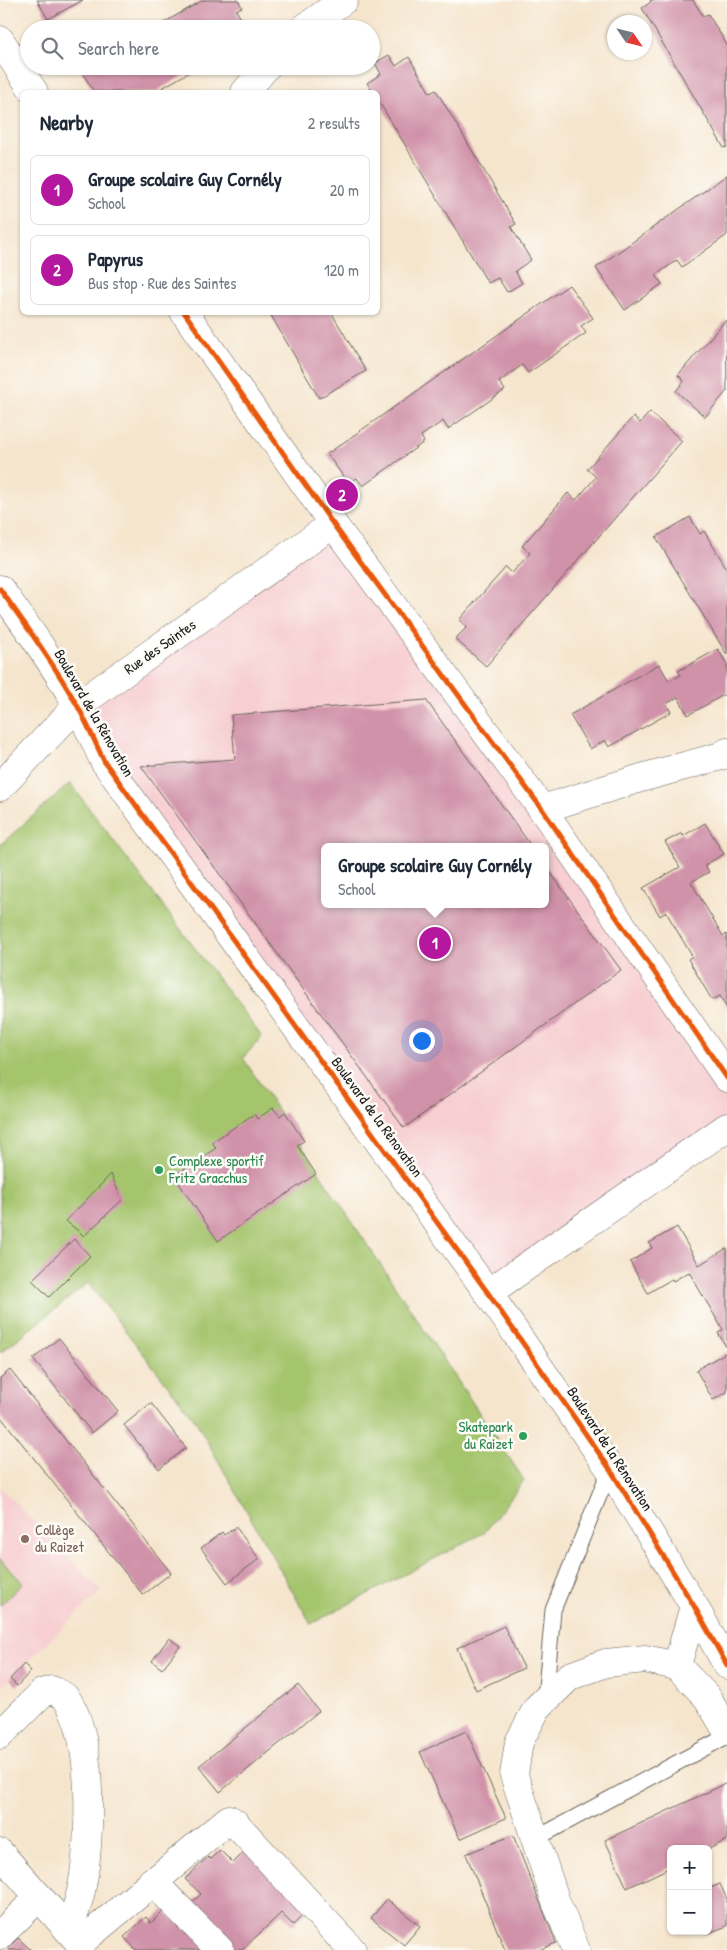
<!DOCTYPE html>
<meta charset="utf-8">
<style>
body{margin:0;font-family:"Patrick Hand",sans-serif;background:#f2f2f3;color:#1f2937}
.controls{position:absolute;right:15px;bottom:15px;display:grid;overflow:hidden;border-radius:8px;box-shadow:0 1px 4px #0004}
.controls button{width:45px;height:45px;display:grid;place-items:center;padding:0;border:0;border-bottom:1px solid #e0e1e3;background:#fff;color:#1f2937;font:25px sans-serif}
.compass{position:absolute;left:607px;top:15px;width:45px;height:45px;border-radius:50%;background:#fff;box-shadow:0 1px 4px #0004;rotate:125deg}
.you{position:absolute;left:421px;top:1040px;width:18px;height:18px;margin:-12px;border:4px solid #fff;border-radius:50%;background:#1a73e8;box-shadow:0 0 0 8px #1a73e833}
.badge{display:grid;place-items:center;width:32px;height:32px;border-radius:50%;background:#b5179e;color:#fff;font-size:16px;font-weight:700}
.pin{position:absolute;translate:-50% -50%;border:2px solid #fff;box-shadow:0 1px 5px #0006}
.popup{position:absolute;left:321px;top:843px;width:228px;height:65px;box-sizing:border-box;display:grid;place-content:center;border-radius:8px;background:#fff;filter:drop-shadow(0 1px 4px #0005);font-size:16px;white-space:nowrap;color:#747a83}
.popup b{font-size:19px;color:#1f2937}
.popup::after{content:'';position:absolute;left:50%;top:100%;margin-left:-10px;border:10px solid transparent;border-top-color:#fff}
.list{margin:0;padding:0;list-style:none}
h2{display:flex;justify-content:space-between;align-items:center;height:65px;margin:0;padding:0 20px;font-size:21px}
h2 small{font-size:16px;font-weight:400;color:#747a83}
.list li{display:grid;grid-template-columns:32px 1fr auto;gap:15px;align-items:center;box-sizing:border-box;height:70px;margin:0 10px 10px;padding:0 10px;border:1px solid #e0e1e3;border-radius:8px}
.list b{display:block;font-size:19px;white-space:nowrap}
.list p{margin:0;font-size:16px;white-space:nowrap;color:#747a83}
.list em{font-size:16px;font-style:normal;color:#747a83}
.icon{flex:none;width:28px;height:28px;fill:none;stroke:currentColor;stroke-width:2;stroke-linecap:round;stroke-linejoin:round}
.map{position:relative;flex:none;width:727px;height:1950px;overflow:hidden}
.search{position:absolute;background:#fff;box-shadow:0 1px 4px #0004;left:20px;top:20px;width:360px;height:55px;display:flex;align-items:center;gap:12px;box-sizing:border-box;padding:0 18px;border-radius:28px;color:#747a83;font-size:19px}
.panel{position:absolute;background:#fff;box-shadow:0 1px 4px #0004;left:20px;top:90px;width:360px;height:225px;border-radius:8px}
.map>svg:first-child{display:block}
</style>
<div class="map">
<svg width="727" height="1950" viewBox="0 0 727 1950">
<rect width="100%" height="100%" fill="#fdfcf7"/>
<filter id="ink" filterUnits="userSpaceOnUse"><feTurbulence type="fractalNoise" baseFrequency=".02" numOctaves="2"/><feDisplacementMap in="SourceGraphic" scale="10" xChannelSelector="R" yChannelSelector="G"/><feConvolveMatrix kernelMatrix="1 2 1 2 8 2 1 2 1" color-interpolation-filters="sRGB"/></filter>
<filter id="wash" filterUnits="userSpaceOnUse"><feTurbulence type="fractalNoise" baseFrequency=".0096" numOctaves="4" result="noise"/><feDisplacementMap in="SourceGraphic" scale="20" xChannelSelector="R" yChannelSelector="G"/><feGaussianBlur stdDeviation="1.12" result="paint"/><feColorMatrix in="noise" values="0 0 0 0 0 0 0 0 0 0 0 0 0 0 0 0 0 1.4 0 .05"/><feComposite in="paint" operator="in"/></filter>
<g filter="url(#wash)">
<rect width="100%" height="100%" fill="#f5e5cd"/>
<g fill="#f7cfd2" fill-rule="evenodd">
<path d="M 333,524 L 727,1078 L 727,1127 L 488,1293 L 77,706 ZM 325,847 L 545,847 L 545,904 L 325,904 Z"/>
<polygon points="0,1487 101,1591 0,1688"/>
</g>
<g fill="#a5c56d" stroke="#607044">
<polygon points="70,783 262,1037 243,1058 524,1480 485,1532 311,1624 195,1420 88,1283 0,1353 0,845"/>
<polygon points="0,1559 23,1583 0,1606"/>
</g>
<g id="blocks">
<g fill="#d092a9">
<polygon points="37,0 83,0 48,19"/>
<polygon points="203,0 238,0 242,7 236,10 247,29 153,29"/>
<polygon points="650,0 693,0 703,16 708,14 727,45 727,147 724,148 642,8 651,2"/>
<polygon points="389,55 396,66 409,57 430,93 436,90 516,224 511,227 531,260 515,271 522,283 507,292 498,278 488,283 378,100 378,92 373,92 367,83 381,74 375,63"/>
<polygon points="89,66 200,66 155,92 94,92 81,70"/>
<polygon points="727,175 727,235 682,267 677,260 656,275 662,284 625,310 596,268"/>
<polygon points="569,285 593,318 581,326 586,333 528,373 522,365 499,382 505,390 448,429 443,421 421,436 424,442 363,486 357,478 348,483 327,454"/>
<polygon points="269,312 331,312 366,371 319,398"/>
<polygon points="726,320 727,391 705,417 676,391 684,381 678,375"/>
<polygon points="650,412 682,441 486,666 455,639 467,627 459,620 506,567 512,573 530,553 522,546 568,493 576,500 596,477 587,469 633,417 640,423"/>
<polygon points="690,517 700,534 704,531 727,569 727,655 656,537"/>
<polygon points="718,649 727,665 727,693 688,715 678,697 666,704 671,712 609,747 605,740 590,749 570,715 659,664 669,681 681,675 678,671"/>
<polygon points="426,700 532,847 325,847 325,904 545,904 545,865 621,970 404,1128 141,766 235,759 231,715"/>
<polygon points="705,823 724,854 705,865 709,872 691,882 723,936 727,934 727,1008 720,996 712,1000 688,959 692,956 666,912 660,916 643,888 680,867 665,842 682,833 683,836"/>
<polygon points="273,1108 280,1116 285,1112 304,1141 297,1145 316,1174 218,1241 174,1176 216,1148 212,1142 254,1114 257,1119"/>
<polygon points="111,1174 122,1200 84,1236 66,1221"/>
<polygon points="677,1227 699,1265 727,1248 727,1348 718,1333 723,1330 689,1272 673,1281 672,1279 648,1293 630,1262 652,1248 649,1243"/>
<polygon points="74,1239 90,1256 49,1297 32,1280"/>
<polygon points="59,1338 118,1411 92,1433 33,1359"/>
<polygon points="727,1352 727,1392 713,1400 696,1370"/>
<polygon points="10,1370 171,1573 143,1595 0,1416 0,1378"/>
<polygon points="151,1403 186,1448 159,1469 124,1425"/>
<polygon points="236,1527 259,1559 227,1583 201,1548 222,1532 224,1535"/>
<polygon points="504,1626 524,1668 476,1690 457,1648"/>
<polygon points="169,1638 180,1646 162,1669 152,1661"/>
<polygon points="24,1664 31,1671 17,1686 10,1679"/>
<polygon points="298,1685 319,1711 220,1792 199,1766"/>
<polygon points="466,1731 506,1818 460,1839 420,1752"/>
<polygon points="727,1783 727,1840 709,1849 671,1849 671,1867 627,1888 605,1840"/>
<polygon points="513,1835 556,1943 539,1950 505,1950 466,1854"/>
<polygon points="259,1837 306,1912 293,1925 281,1913 242,1950 136,1950 124,1937 146,1917 151,1923 164,1910 174,1920 201,1894 185,1879 208,1857 210,1859 220,1850 233,1863"/>
<polygon points="720,1884 727,1899 727,1926 706,1934 705,1931 708,1931 708,1889"/>
<polygon points="387,1899 420,1926 404,1945 371,1918"/>
<polygon points="18,1938 31,1950 10,1950 8,1948"/>
</g>
</g>
</g>
<g filter="url(#ink)">
<use href="#blocks" fill-opacity="0" stroke="#68625a" stroke-width="1"/>
<g fill="none" stroke-linecap="round" stroke-linejoin="round">
<g stroke="#68625a" stroke-width="17">
<g id="lane">
<polyline points="545,1700 553,1610 610,1469"/>
<polyline points="535,1839 727,1736"/>
</g>
</g>
<g stroke="#68625a" stroke-width="29">
<g id="street">
<polyline points="303,29 344,0"/>
<polyline points="0,40 34,92"/>
<polyline points="245,92 267,66"/>
<polyline points="184,312 333,524 542,809 727,1078"/>
<path d="M 0,589 C 27,627 54,664 77,705 C 87,723 95,742 104,761 L 488,1293 L 610,1469 L 694,1606 L 727,1665"/>
<polyline points="0,787 77,706 333,524"/>
<polyline points="542,809 641,778 721,756 727,752"/>
<polyline points="488,1293 727,1127"/>
<polyline points="677,1666 707,1697 727,1731"/>
<path d="M 0,1735 L 42,1693 L 52,1690 C 56,1692 62,1694 65,1697 C 95,1733 91,1846 81,1891 C 78,1904 73,1918 69,1931"/>
<polyline points="0,1853 79,1942"/>
<polyline points="152,1881 220,1950"/>
<polyline points="0,1935 39,1897"/>
<polyline points="80,1943 229,1819 235,1823 352,1950"/>
<polyline points="576,1950 556,1902 514,1775 519,1742 537,1708 570,1676 606,1663 645,1659 677,1666 694,1606"/>
</g>
</g>
<use href="#lane" stroke="#fff" stroke-width="15"/>
<use href="#street" stroke="#fff" stroke-width="28"/>
<g stroke="#fdfcf7" stroke-width="8">
<g id="cycleway">
<polyline points="184,312 333,524 542,809 727,1078"/>
<path d="M 0,589 C 27,627 54,664 77,705 C 87,723 95,742 104,761 L 488,1293 L 610,1469 L 694,1606 L 727,1665"/>
</g>
</g>
<use href="#cycleway" stroke="#e8590c" stroke-width="5"/>
</g>
</g>
<g fill="#2e9e5b" stroke="#fdfcf7" stroke-width="2">
<circle cx="159" cy="1170" r="5"/>
<circle cx="523" cy="1436" r="5"/>
</g>
<circle fill="#8d6e63" stroke="#fdfcf7" stroke-width="2" cx="25" cy="1539" r="5"/>
<g text-anchor="middle" stroke-width="5" stroke-linejoin="round" paint-order="stroke">
<g font-size="15" fill="#1c1c1c" stroke="#fdfcf7">
<text transform="translate(160 647) rotate(-35)" y="5">Rue des Saintes</text>
<text transform="translate(94 713) rotate(60)" y="5">Boulevard de la Rénovation</text>
<text transform="translate(377 1117) rotate(54)" y="5">Boulevard de la Rénovation</text>
<text transform="translate(610 1449) rotate(57)" y="5">Boulevard de la Rénovation</text>
</g>
<g font-size="15" fill="#27864d" stroke="#fdfcf7" text-anchor="start">
<text x="169" y="1166">Complexe sportif<tspan x="169" dy="17">Fritz Gracchus</tspan></text>
<text x="513" y="1432" text-anchor="end">Skatepark<tspan x="513" dy="17">du Raizet</tspan></text>
</g>
<g font-size="15" fill="#785e54" stroke="#fdfcf7" text-anchor="start">
<text x="35" y="1535">Collège<tspan x="35" dy="17">du Raizet</tspan></text>
</g>
</g>
</svg>
<div class="controls">
<button>+</button>
<button>−</button>
</div>
<svg class="compass" viewBox="-18 -18 36 36"><path d="M0-13l5 13h-10z" fill="#e53935"/><path d="M0 13l5-13h-10z" fill="#747a83"/></svg>
<div class="you"></div>
<div class="pin badge" style="left:435px;top:943px">1</div>
<div class="popup"><b>Groupe scolaire Guy Cornély</b>School</div>
<div class="pin badge" style="left:342px;top:495px">2</div>
<div class="search"><svg class="icon" aria-label="search" viewBox="0 0 24 24"><circle cx="10" cy="10" r="6"/><path d="M15 15l6 6"/></svg>Search here</div>
<section class="panel">
<h2>Nearby<small>2 results</small></h2>
<ul class="list">
<li><span class="badge">1</span><div><b>Groupe scolaire Guy Cornély</b><p>School</p></div><em>20 m</em></li>
<li><span class="badge">2</span><div><b>Papyrus</b><p>Bus stop · Rue des Saintes</p></div><em>120 m</em></li>
</ul>
</section>
</div>
